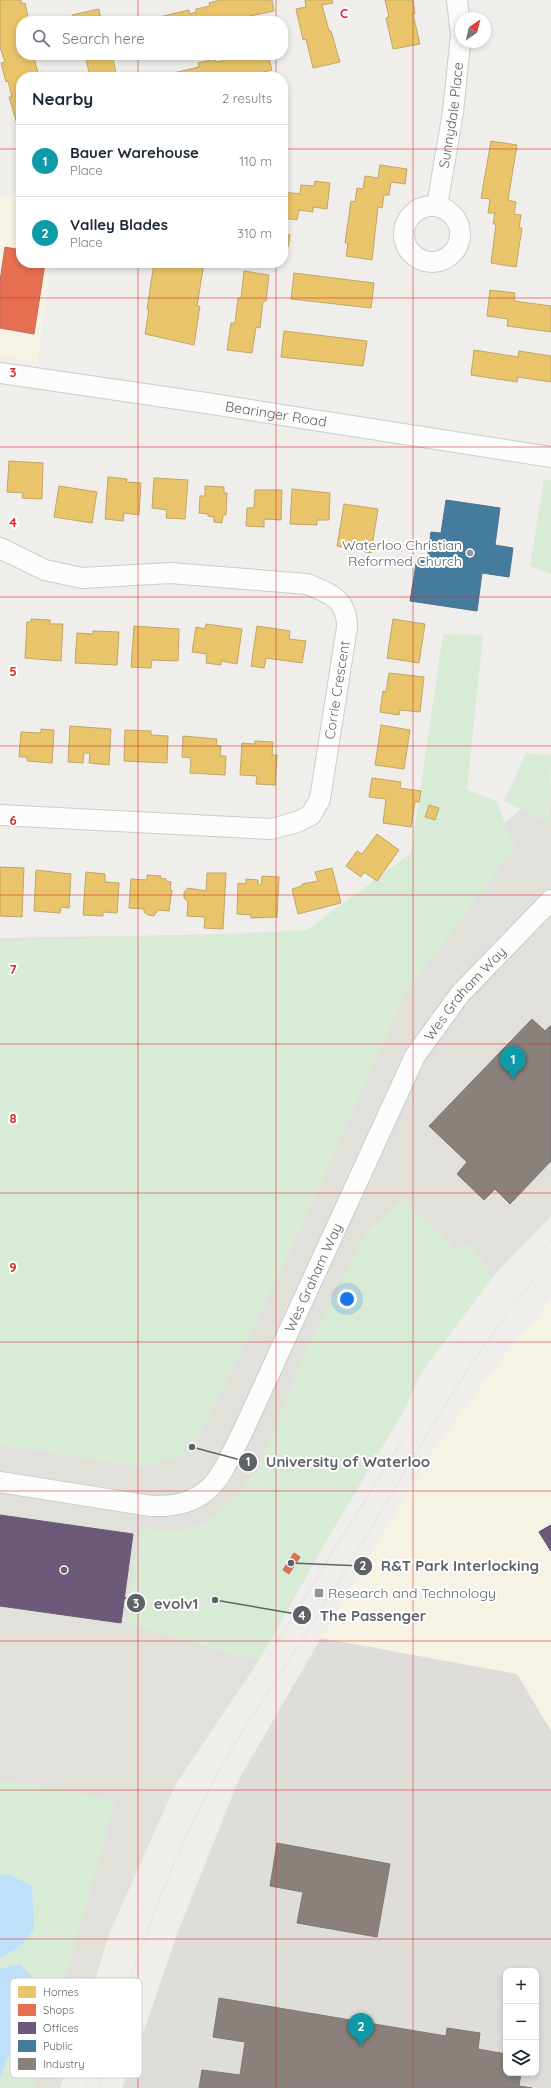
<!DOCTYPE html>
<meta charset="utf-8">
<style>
body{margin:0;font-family:Quicksand,sans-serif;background:#f2f2f3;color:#1f2937}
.controls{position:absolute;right:12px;bottom:12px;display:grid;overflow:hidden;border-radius:8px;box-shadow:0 2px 6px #0003}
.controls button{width:36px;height:36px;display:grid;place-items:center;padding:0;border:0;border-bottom:1px solid #e0e1e3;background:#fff;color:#1f2937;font:20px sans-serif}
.compass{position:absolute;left:455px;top:12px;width:36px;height:36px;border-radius:50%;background:#fff;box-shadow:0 2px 6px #0003;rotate:35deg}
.you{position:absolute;left:347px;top:1299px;width:14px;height:14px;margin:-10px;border:3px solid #fff;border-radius:50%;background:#1a73e8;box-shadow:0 0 0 6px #1a73e833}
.badge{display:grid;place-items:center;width:26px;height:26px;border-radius:50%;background:#ea580c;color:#fff;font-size:13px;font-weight:700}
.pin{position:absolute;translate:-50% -33px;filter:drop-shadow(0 1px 2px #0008)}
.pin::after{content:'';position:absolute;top:21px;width:14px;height:12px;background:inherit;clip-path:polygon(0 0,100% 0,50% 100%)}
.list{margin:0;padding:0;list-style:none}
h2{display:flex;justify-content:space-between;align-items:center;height:52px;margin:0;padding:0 16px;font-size:17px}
h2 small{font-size:13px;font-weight:400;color:#747a83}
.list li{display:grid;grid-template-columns:26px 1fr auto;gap:12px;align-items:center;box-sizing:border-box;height:72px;padding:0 16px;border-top:1px solid #e0e1e3}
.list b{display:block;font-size:15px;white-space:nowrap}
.list p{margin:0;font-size:13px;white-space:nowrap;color:#747a83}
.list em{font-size:13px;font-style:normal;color:#747a83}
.icon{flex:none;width:22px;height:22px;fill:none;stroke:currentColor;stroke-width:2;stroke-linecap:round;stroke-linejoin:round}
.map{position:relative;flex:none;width:551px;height:2088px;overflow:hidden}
.search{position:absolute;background:#fff;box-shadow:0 2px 6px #0003;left:16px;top:16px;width:272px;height:44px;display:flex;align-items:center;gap:10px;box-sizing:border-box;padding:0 14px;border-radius:16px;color:#747a83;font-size:15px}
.panel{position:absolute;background:#fff;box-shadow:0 2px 6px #0003;left:16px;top:72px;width:272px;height:196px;border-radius:16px}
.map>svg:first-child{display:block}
</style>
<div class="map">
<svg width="551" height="2088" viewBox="0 0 551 2088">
<rect width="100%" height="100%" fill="#efeeea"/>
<g fill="#f7f3e4">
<polygon points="21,193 21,263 50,263 38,362 0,357 0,198"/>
<polygon points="551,1299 551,1731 517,1674 321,1638 430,1455 491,1372"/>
</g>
<path fill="#dfddda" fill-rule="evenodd" d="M 321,1638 L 517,1674 L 551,1731 L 551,2088 L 122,2088 L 143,2033 L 179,1929 L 239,1779 ZM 506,1971 L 536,1971 L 536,2073 L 506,2073 Z"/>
<polygon fill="#e2e0da" points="551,785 551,1216 494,1275 422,1371 402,1414 329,1536 258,1662 176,1784 110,1932 60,2088 0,2088 0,938 369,932"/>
<g fill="#d8ebd6">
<polygon points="544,479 551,481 551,574 530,566"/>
<polygon points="443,634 483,635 467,790 496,801 515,847 404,996 290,1252 192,1452 142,1467 0,1445 0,941 185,936 307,930 411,853"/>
<polygon points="526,753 551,755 550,823 504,801"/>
<polygon points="403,1198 457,1250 467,1241 494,1275 422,1371 402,1414 329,1536 258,1662 126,1623 140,1529 178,1531 201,1524 223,1511 257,1471 305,1352 367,1232"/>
<polygon points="0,1779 116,1800 34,2088 0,2088 0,2079 13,2039 20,1964 0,1969 0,1958 19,1947 34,1929 32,1909 8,1874 0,1875"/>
</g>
<g fill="#bfe0f9">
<polygon points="8,1874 32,1886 34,1929 19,1947 0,1958 0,1875"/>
<polygon points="20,1964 34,1979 0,2079 0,1969"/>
</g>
<g fill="#e9c46a" stroke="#c0a769">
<polygon points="0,0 21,0 22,4 25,3 29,21 21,21 21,55 37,55 38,57 34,58 38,73 42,72 43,77 21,77 20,134 9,97 12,97 8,81 6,82 1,63 5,62 0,47"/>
<polygon points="220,0 272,0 274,11 245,17 246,21 160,21 159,17 189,10 190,14 196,12 196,9 210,6 209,3"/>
<polygon points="305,0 332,0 333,3 322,5 329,31 331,31 340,62 313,68 306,39 303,40 296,9 306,7"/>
<polygon points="385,0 413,0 415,14 413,14 420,44 393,49 386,18 389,17"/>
<polygon points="99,9 101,21 73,21 72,15"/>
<polygon points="85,55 112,55 117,77 90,77"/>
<polygon points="233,55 268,55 272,70 243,77 156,77 199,67 198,63 215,59 216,62 222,61 221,58"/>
<polygon points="491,141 517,145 508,200 516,202 514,214 521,215 519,228 522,228 516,267 491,263 496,224 493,224 495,213 488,213 490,199 481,198"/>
<polygon points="380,165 407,169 405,184 391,182 389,195 384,195 382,208 378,207 372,260 346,256 348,243 345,243 351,201 355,202 357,188 363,189 365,176 378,178"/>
<polygon points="315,181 330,183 327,209 313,207 313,212 299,210 297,220 283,218 283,192 300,194 301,185 314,186"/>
<polygon points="283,234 290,235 288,247 283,246"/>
<polygon points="154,263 204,263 197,306 200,306 194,345 145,334 149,309 147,309"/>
<polygon points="244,271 269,275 266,301 263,301 260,328 256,327 252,353 227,350 231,323 235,323 238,298 241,298"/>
<polygon points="294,273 374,283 371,308 291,299"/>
<polygon points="490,290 515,293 514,301 551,306 551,332 507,326 508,319 487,316"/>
<polygon points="284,331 367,341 363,366 281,357"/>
<polygon points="474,350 518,357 519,351 551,356 551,382 518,377 517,382 471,375"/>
<polygon points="9,461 43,463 42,499 22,498 23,493 7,492"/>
<polygon points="108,477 127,479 126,482 141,483 139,515 124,513 123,521 105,519"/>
<polygon points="154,478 188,480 185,519 166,518 167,510 152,508"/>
<polygon points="59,486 97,492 92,523 54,517"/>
<polygon points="205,486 224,487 224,493 227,493 226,515 223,515 222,523 214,522 214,517 208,516 208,514 199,513 200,496 205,496"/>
<polygon points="292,489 330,493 329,520 317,520 317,525 290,524"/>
<polygon points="255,490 282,490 281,520 264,519 264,527 246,526 247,508 254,508"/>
<polygon points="344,504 378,509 371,553 337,546"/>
<polygon points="31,619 50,620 50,624 63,624 61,661 25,658 27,622 31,622"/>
<polygon points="393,619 425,624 419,663 387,658"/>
<polygon points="206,624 242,629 237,664 221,661 221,665 206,663 207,654 192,652 196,627 205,629"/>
<polygon points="134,626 179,629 178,661 152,660 151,668 131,667"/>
<polygon points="257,626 290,631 289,639 306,641 302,663 266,658 264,668 251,666"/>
<polygon points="93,631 119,632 117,665 75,663 77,633 93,634"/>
<polygon points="389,673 424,677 420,712 400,710 399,715 380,712 383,691 386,692"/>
<polygon points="381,725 410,730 404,769 375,765"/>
<polygon points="70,726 111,729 109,765 89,763 90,753 84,753 83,763 68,762"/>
<polygon points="41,729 54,730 52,763 27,761 27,757 19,757 21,732 41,733"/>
<polygon points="125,730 151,731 151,735 168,736 167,763 124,761"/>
<polygon points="183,736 217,739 216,745 221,746 220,756 226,756 225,775 190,773 191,758 182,757"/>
<polygon points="255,741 273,742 272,755 277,755 275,785 256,784 257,776 240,775 242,743 255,744"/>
<polygon points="372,778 401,782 400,788 421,791 419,802 415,802 411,827 383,823 386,799 369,797"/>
<polygon points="429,805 439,808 435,820 425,817"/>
<polygon points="377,834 399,850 377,881 364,872 361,877 346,866 357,851 362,854"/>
<polygon points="0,867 24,868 22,917 0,916"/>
<polygon points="332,868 341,903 298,914 292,889 302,886 302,884 318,881 315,872"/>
<polygon points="36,870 71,874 69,908 61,907 60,913 34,911"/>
<polygon points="86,872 105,874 105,882 119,883 117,913 103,912 103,916 83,915"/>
<polygon points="207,873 226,873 223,929 204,928 205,917 187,916 188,902 184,898 184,892 188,888 206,891"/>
<polygon points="147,875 161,876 160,878 166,879 166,881 171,882 170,890 172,890 169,911 158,910 154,916 148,915 144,912 144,909 129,908 131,879 147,880"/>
<polygon points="262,876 279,877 277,917 251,918 251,915 237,914 238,883 246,884 246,879 258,880 258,885 261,885"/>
</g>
<g fill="#e76f51" stroke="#be6b58">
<polygon points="5,247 21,250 21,263 45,263 34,334 0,328 0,281"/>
<polygon points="294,1553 300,1557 289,1574 283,1570"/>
</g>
<g fill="#6d597a" stroke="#695c75">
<polygon points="0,1515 133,1534 121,1623 0,1606"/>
<polygon points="551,1525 551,1551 539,1532"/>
<polygon points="551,1525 551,1551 539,1532"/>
</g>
<polygon fill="#457b9d" stroke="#4d748d" points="446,500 500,508 495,545 513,548 509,577 482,573 477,611 410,601 417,558 427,560 431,532 441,533"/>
<g fill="#8a817c" stroke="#7d7876">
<polygon points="532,1019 545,1031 551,1025 551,1161 510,1204 495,1189 484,1200 457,1174 467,1162 429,1126"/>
<polygon points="277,1843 390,1864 377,1937 297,1923 303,1892 270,1886"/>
<polygon points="219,1998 446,2036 447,2028 480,2033 478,2049 506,2054 506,2073 521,2073 519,2086 532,2088 199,2088 202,2070 240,2075 245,2042 213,2037"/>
</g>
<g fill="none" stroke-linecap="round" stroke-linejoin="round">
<g stroke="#cbcccc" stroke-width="22">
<g id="minor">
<path id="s1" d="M 437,206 L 453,112 L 461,35 L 457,0"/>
<circle cx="432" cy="234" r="28"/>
<path id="s2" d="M 0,373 L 206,403 L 551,457"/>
<path d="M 0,548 L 45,570 L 82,578 L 170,573 L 307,584 C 331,594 347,599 347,627 L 320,799 L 311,815 L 297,822 L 271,829 L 0,815"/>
<path id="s3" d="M 0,1482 L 151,1506 C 211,1508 220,1477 243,1431 L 415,1056 L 460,994 L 551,900"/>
</g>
</g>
<use href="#minor" stroke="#fdfcfc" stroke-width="20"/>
<g stroke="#e4e4e4" stroke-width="1">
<polyline points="273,1649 403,1439"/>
<path d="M 98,2088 C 130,1972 166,1865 225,1760 C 237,1739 251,1719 264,1699 C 294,1652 324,1606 353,1558 C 415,1456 472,1349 551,1260"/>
</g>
<polyline stroke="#e4e4e4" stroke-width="3" stroke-dasharray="1 5" stroke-linecap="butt" points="86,2088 124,1953 186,1801 217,1742 298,1605 461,1349 517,1278 551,1240"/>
</g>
<path fill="none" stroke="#d62828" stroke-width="1" stroke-opacity="0.55" d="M 138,0 L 138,21M 276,0 L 276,21M 413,0 L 413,2088M 138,55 L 138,77M 276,55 L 276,77M 0,149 L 21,149M 283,149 L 551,149M 138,263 L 138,2088M 276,263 L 276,2088M 0,298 L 551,298M 0,447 L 551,447M 0,597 L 551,597M 0,746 L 551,746M 0,895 L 551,895M 0,1044 L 551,1044M 0,1193 L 551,1193M 0,1342 L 551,1342M 0,1491 L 551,1491M 0,1641 L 551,1641M 0,1790 L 551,1790M 0,1939 L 551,1939"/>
<g fill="#919496" stroke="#fff" stroke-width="1.5">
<circle cx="470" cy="553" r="4"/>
<rect x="314" y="1588" width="10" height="10" rx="2"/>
</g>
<g text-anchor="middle" stroke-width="4" stroke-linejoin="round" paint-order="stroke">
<g font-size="14" fill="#5f6368" stroke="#fff">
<text dy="5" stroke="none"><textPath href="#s1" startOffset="92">Sunnydale Place</textPath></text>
<text dy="5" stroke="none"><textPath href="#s2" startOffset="279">Bearinger Road</textPath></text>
<text transform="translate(337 690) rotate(-81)" y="5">Corrie Crescent</text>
<text dy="5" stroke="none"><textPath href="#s3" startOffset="775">Wes Graham Way</textPath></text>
<text dy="5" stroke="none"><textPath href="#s3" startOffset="451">Wes Graham Way</textPath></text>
</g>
<g font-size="14" fill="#5f6368" stroke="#fff" text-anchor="end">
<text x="462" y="550">Waterloo Christian<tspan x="462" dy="16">Reformed Church</tspan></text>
<text x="328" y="1598" text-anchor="start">Research and Technology</text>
</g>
</g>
<rect x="10" y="1978" width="132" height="100" rx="6" fill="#fff" stroke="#cfd0d2" stroke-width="1"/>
<rect x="18" y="1986" width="18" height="12" fill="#e9c46a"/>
<rect x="18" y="2004" width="18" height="12" fill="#e76f51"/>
<rect x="18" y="2022" width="18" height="12" fill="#6d597a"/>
<rect x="18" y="2040" width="18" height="12" fill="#457b9d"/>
<rect x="18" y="2058" width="18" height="12" fill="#8a817c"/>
<g font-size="11" fill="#5f6368">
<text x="43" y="1996">Homes</text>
<text x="43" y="2014">Shops</text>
<text x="43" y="2032">Offices</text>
<text x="43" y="2050">Public</text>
<text x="43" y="2068">Industry</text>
</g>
<g font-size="13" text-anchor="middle" font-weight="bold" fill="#d62828" stroke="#fff" stroke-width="4" stroke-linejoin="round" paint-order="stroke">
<text x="344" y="18">C</text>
<text x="13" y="377">3</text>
<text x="13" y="527">4</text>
<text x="13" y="676">5</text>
<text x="13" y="825">6</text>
<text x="13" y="974">7</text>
<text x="13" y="1123">8</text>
<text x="13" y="1272">9</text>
</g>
<path fill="none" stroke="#5f6368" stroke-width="1.5" d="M192 1447L248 1462M291 1563L363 1566M64 1570L136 1603M215 1600L302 1615"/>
<g fill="#5f6368" stroke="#fff" stroke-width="1.5">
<circle cx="192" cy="1447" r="4"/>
<circle cx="291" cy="1563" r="4"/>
<circle cx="64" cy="1570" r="4"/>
<circle cx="215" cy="1600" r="4"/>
<circle cx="248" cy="1462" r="10"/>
<circle cx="363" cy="1566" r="10"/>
<circle cx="136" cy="1603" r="10"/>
<circle cx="302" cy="1615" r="10"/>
</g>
<g font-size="12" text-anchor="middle" font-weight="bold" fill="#fff">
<text x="248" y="1466">1</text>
<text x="363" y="1570">2</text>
<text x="136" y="1608">3</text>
<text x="302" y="1620">4</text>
</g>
<g font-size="15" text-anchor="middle" font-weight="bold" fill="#5f6368" stroke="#fff" stroke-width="4" stroke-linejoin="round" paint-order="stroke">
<text x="348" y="1467">University of Waterloo</text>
<text x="460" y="1571">R&amp;T Park Interlocking</text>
<text x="176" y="1609">evolv1</text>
<text x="373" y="1621">The Passenger</text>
</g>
</svg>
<div class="controls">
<button>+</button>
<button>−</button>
<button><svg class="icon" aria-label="layers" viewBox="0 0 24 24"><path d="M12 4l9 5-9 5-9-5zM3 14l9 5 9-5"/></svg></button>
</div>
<svg class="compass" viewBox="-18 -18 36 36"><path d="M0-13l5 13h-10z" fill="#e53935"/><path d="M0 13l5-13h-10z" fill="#747a83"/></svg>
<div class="you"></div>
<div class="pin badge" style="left:513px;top:1079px;background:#0f9aa8">1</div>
<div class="pin badge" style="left:361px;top:2046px;background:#0f9aa8">2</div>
<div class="search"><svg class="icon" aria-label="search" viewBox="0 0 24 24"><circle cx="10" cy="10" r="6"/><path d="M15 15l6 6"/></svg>Search here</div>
<section class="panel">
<h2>Nearby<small>2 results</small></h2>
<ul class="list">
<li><span class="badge" style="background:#0f9aa8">1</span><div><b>Bauer Warehouse</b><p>Place</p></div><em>110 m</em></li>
<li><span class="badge" style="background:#0f9aa8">2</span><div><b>Valley Blades</b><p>Place</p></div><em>310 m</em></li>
</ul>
</section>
</div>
